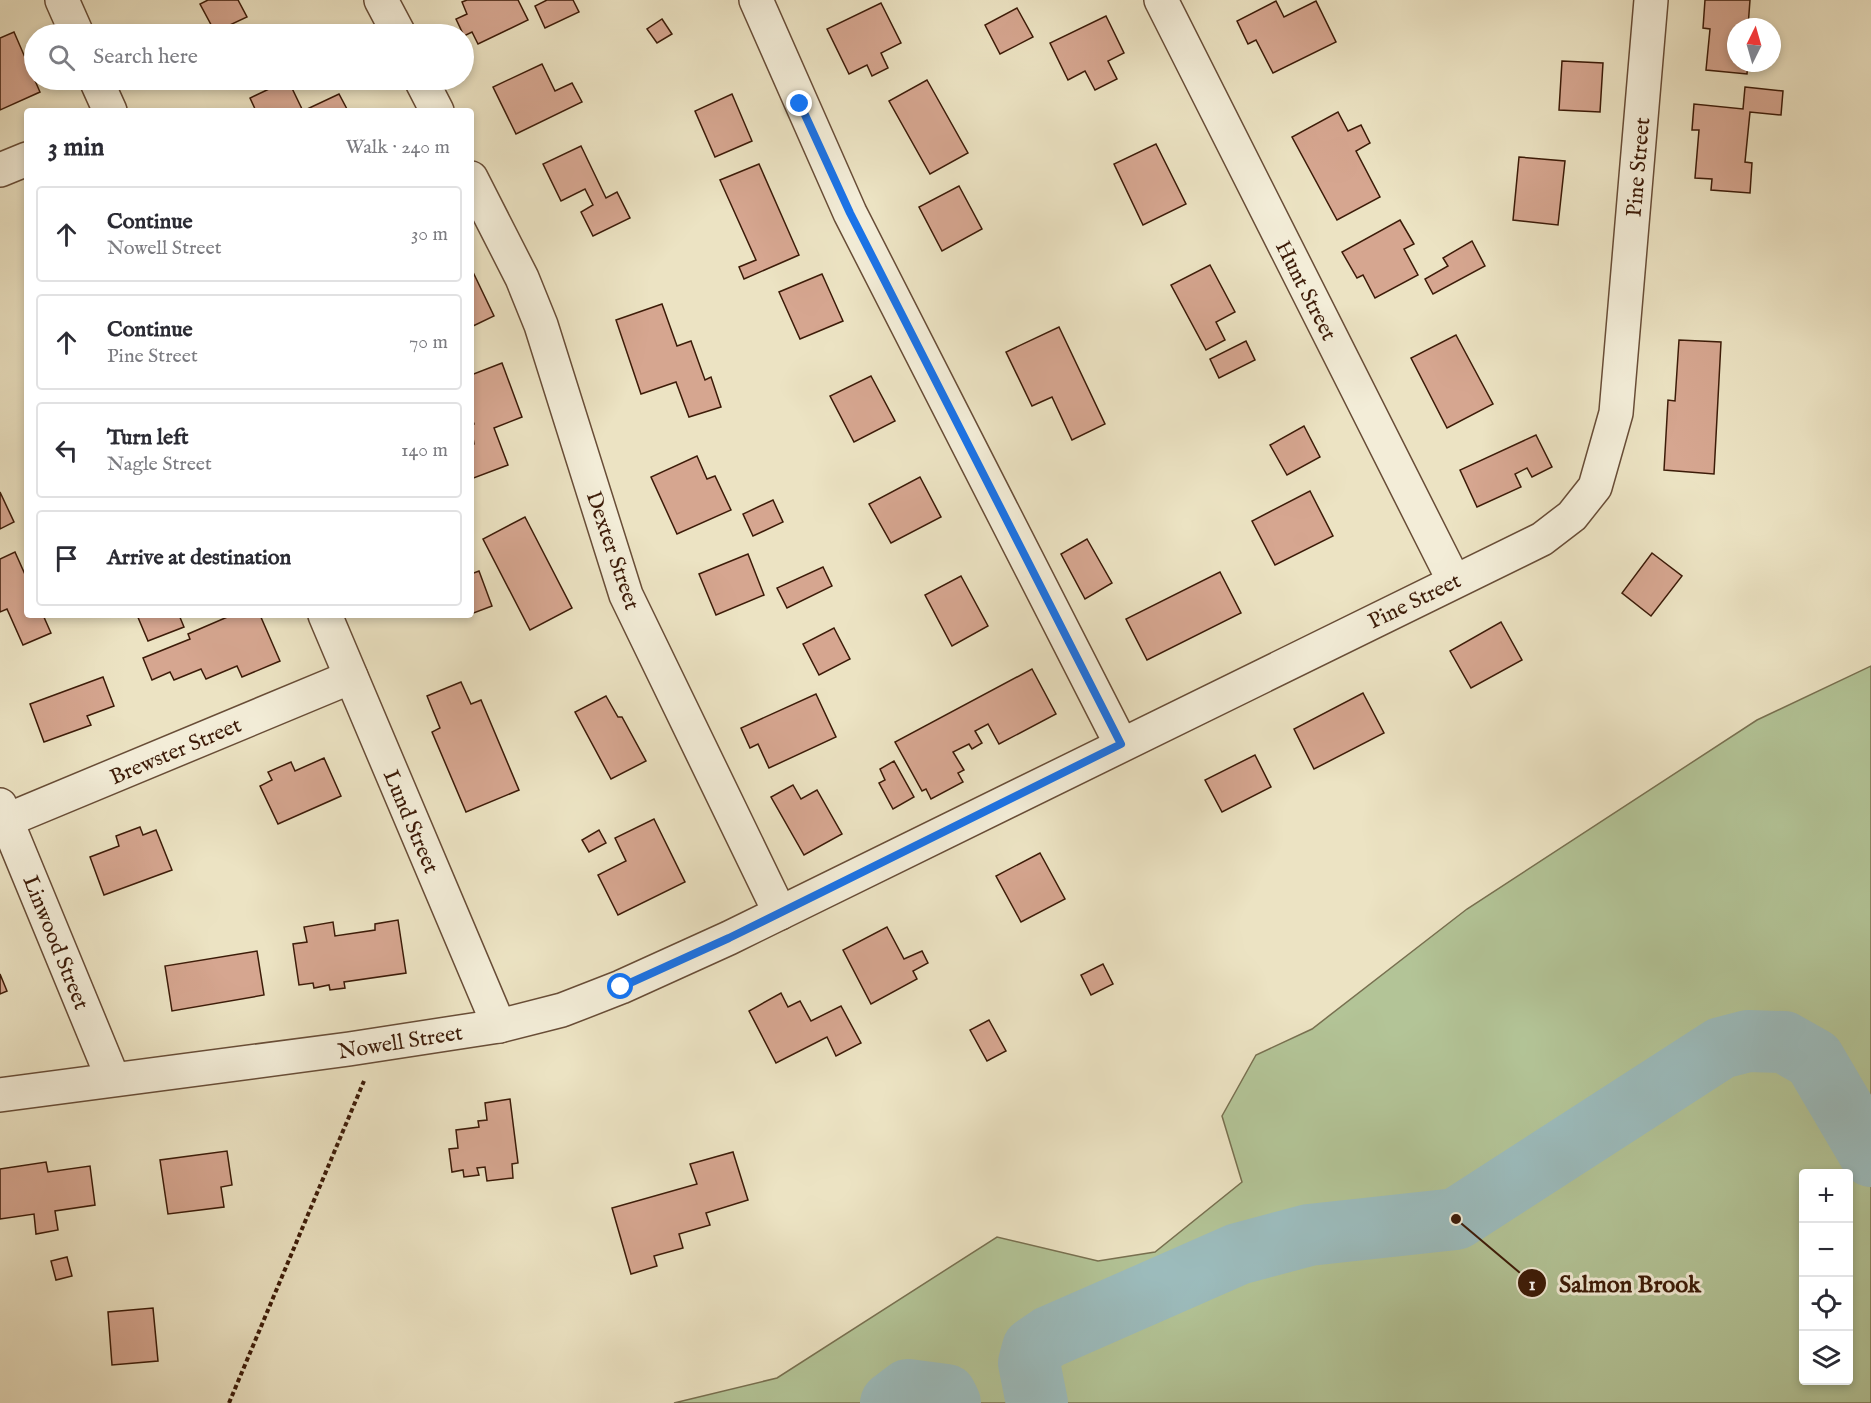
<!DOCTYPE html>
<meta charset="utf-8">
<style>
body{margin:0;font-family:"IM FELL English",serif;background:#f2f2f3;color:#2b2b33}
.controls{position:absolute;right:18px;bottom:18px;display:grid;overflow:hidden;border-radius:6px;box-shadow:0 3px 9px #0003}
.controls button{width:54px;height:54px;display:grid;place-items:center;padding:0;border:0;border-bottom:2px solid #e1e1e2;background:#fff;color:#2b2b33;font:30px sans-serif}
.compass{position:absolute;left:1727px;top:18px;width:54px;height:54px;border-radius:50%;background:#fff;box-shadow:0 3px 9px #0003;rotate:5deg}
.stop{position:absolute;width:18px;height:18px;margin:-14px;border:4px solid #1a73e8;border-radius:50%;background:#fff}
.stop.end{background:#1a73e8;border-color:#fff;box-shadow:0 2px 6px #0008}
.list{margin:0;padding:0;list-style:none}
h2{display:flex;justify-content:space-between;align-items:center;height:78px;margin:0;padding:0 24px;font-size:26px}
h2 small{font-size:20px;font-weight:400;color:#7c7c81}
.list li{display:grid;grid-template-columns:39px 1fr auto;gap:18px;align-items:center;box-sizing:border-box;height:96px;margin:0 12px 12px;padding:0 12px;border:2px solid #e1e1e2;border-radius:6px}
.list b{display:block;font-size:22px;white-space:nowrap}
.list p{margin:0;font-size:20px;white-space:nowrap;color:#7c7c81}
.list em{font-size:20px;font-style:normal;color:#7c7c81}
.icon{flex:none;width:33px;height:33px;fill:none;stroke:currentColor;stroke-width:2;stroke-linecap:round;stroke-linejoin:round}
.map{position:relative;flex:none;width:1871px;height:1403px;overflow:hidden}
.search{position:absolute;background:#fff;box-shadow:0 3px 9px #0003;left:24px;top:24px;width:450px;height:66px;display:flex;align-items:center;gap:15px;box-sizing:border-box;padding:0 21px;border-radius:33px;color:#7c7c81;font-size:22px}
.panel{position:absolute;background:#fff;box-shadow:0 3px 9px #0003;left:24px;top:108px;width:450px;height:510px;border-radius:6px}
.map>svg:first-child{display:block}
</style>
<div class="map">
<svg width="1871" height="1403" viewBox="0 0 1871 1403">
<rect width="100%" height="100%" fill="#ece3c3"/>
<filter id="stains"><feTurbulence type="fractalNoise" baseFrequency=".00333" numOctaves="4"/><feColorMatrix values="0 0 0 0 .2 0 0 0 0 .09 0 0 0 0 .02 0 0 0 .5 -.17"/></filter>
<radialGradient id="worn" r=".72"><stop offset=".6" stop-color="#630" stop-opacity="0"/><stop offset="1" stop-color="#630" stop-opacity=".3"/></radialGradient>
<path fill="#b3c497" stroke="#787050" stroke-width="1.5" fill-rule="evenodd" d="M 1871,666 L 1871,1403 L 674,1403 L 777,1378 L 997,1237 L 1098,1261 L 1155,1252 L 1242,1182 L 1222,1116 L 1256,1055 L 1312,1029 L 1467,909 L 1757,720 ZM 1804,1174 L 1848,1174 L 1848,1380 L 1804,1380 Z"/>
<g fill="none" stroke-linecap="round" stroke-linejoin="round">
<g stroke="#9cbcbd" stroke-width="62">
<polyline points="891,1403 908,1390 946,1395 950,1403"/>
<polyline points="1037,1403 1029,1363 1033,1348 1049,1337 1238,1254 1309,1235 1456,1219 1721,1048 1748,1041 1784,1042 1814,1059 1871,1156"/>
</g>
</g>
<g fill="#d6a690" stroke="#3c1b08" stroke-width="1.5">
<polygon points="208,0 238,0 247,17 215,32 200,4"/>
<polygon points="467,0 518,0 528,20 478,44 472,32 464,36 456,19 467,14 462,2"/>
<polygon points="547,0 573,0 579,12 545,28 535,6"/>
<polygon points="1705,0 1750,0 1748,27 1736,27 1732,44 1736,44 1736,63 1748,63 1747,74 1706,70 1710,29 1703,28"/>
<polygon points="1276,1 1284,17 1316,1 1336,42 1273,73 1256,40 1248,44 1237,21"/>
<polygon points="881,3 901,43 881,53 888,68 872,76 867,65 849,74 827,29"/>
<polygon points="1017,8 1033,37 1000,54 985,25"/>
<polygon points="1106,16 1124,53 1108,61 1117,79 1095,90 1085,71 1068,80 1050,43"/>
<polygon points="662,19 672,34 657,43 647,29"/>
<polygon points="14,32 40,92 0,110 0,38"/>
<polygon points="1562,61 1603,63 1600,112 1559,110"/>
<polygon points="542,64 555,91 572,83 582,102 516,134 493,87"/>
<polygon points="288,80 303,111 339,94 348,111 256,111 250,98"/>
<polygon points="927,80 968,153 930,174 889,101"/>
<polygon points="1745,87 1783,91 1781,115 1750,112 1745,162 1752,163 1750,193 1711,190 1712,179 1695,178 1699,130 1692,130 1694,104 1743,109"/>
<polygon points="732,94 752,141 715,157 695,111"/>
<polygon points="1338,112 1348,131 1361,125 1370,143 1356,151 1380,197 1337,220 1292,137"/>
<polygon points="1156,144 1186,204 1143,225 1114,164"/>
<polygon points="581,146 606,198 617,192 630,218 593,236 581,212 593,205 585,189 561,201 543,164"/>
<polygon points="1519,157 1565,161 1558,225 1513,220"/>
<polygon points="759,164 799,255 744,279 739,267 756,260 720,180"/>
<polygon points="959,186 982,229 942,251 919,207"/>
<polygon points="1400,220 1414,244 1404,249 1418,275 1375,298 1363,275 1357,278 1342,252"/>
<polygon points="1472,241 1485,266 1433,294 1425,279 1448,266 1443,258"/>
<polygon points="1210,265 1235,312 1216,322 1225,340 1206,350 1171,285"/>
<polygon points="472,270 494,316 471,327 471,271"/>
<polygon points="822,274 843,321 800,339 779,292"/>
<polygon points="662,304 677,346 691,341 705,380 711,377 721,407 689,417 676,382 641,394 616,320"/>
<polygon points="1059,327 1105,424 1072,440 1052,397 1032,406 1006,352"/>
<polygon points="1456,335 1493,404 1447,428 1411,358"/>
<polygon points="1679,340 1721,342 1714,474 1664,470 1668,400 1675,401"/>
<polygon points="1246,341 1255,360 1219,378 1210,359"/>
<polygon points="502,363 522,417 494,428 508,465 471,479 471,445 474,444 471,425 474,424 471,415 471,375"/>
<polygon points="871,376 895,421 854,442 830,396"/>
<polygon points="1304,426 1320,457 1287,475 1270,445"/>
<polygon points="1536,435 1552,467 1532,477 1527,468 1515,474 1521,487 1477,507 1460,470"/>
<polygon points="697,456 707,479 715,476 731,510 677,534 651,477"/>
<polygon points="920,477 941,517 891,543 869,504"/>
<polygon points="1310,491 1333,536 1275,565 1252,521"/>
<polygon points="0,492 14,522 0,529"/>
<polygon points="773,500 783,522 753,536 743,514"/>
<polygon points="525,517 572,608 530,630 483,539"/>
<polygon points="1087,539 1112,583 1085,599 1061,554"/>
<polygon points="15,552 27,579 27,615 43,615 51,633 23,645 7,609 0,612 0,559"/>
<polygon points="1652,553 1682,576 1651,616 1622,593"/>
<polygon points="748,554 764,595 716,615 699,574"/>
<polygon points="823,567 832,586 787,608 777,588"/>
<polygon points="479,571 492,606 471,614 471,574"/>
<polygon points="1220,572 1241,613 1147,660 1126,619"/>
<polygon points="961,576 988,626 952,646 925,595"/>
<polygon points="137,615 179,615 184,627 148,641"/>
<polygon points="232,615 260,615 280,661 242,677 237,666 206,679 201,669 174,680 170,672 152,680 143,658 190,639 188,634"/>
<polygon points="1501,622 1522,660 1471,688 1450,651"/>
<polygon points="834,628 850,659 819,675 803,644"/>
<polygon points="1032,669 1056,714 999,744 988,724 975,731 982,743 972,749 969,744 953,752 964,770 958,773 963,782 931,799 926,789 922,791 895,742"/>
<polygon points="103,677 114,706 87,716 91,725 44,742 30,704"/>
<polygon points="461,682 471,704 481,700 519,790 466,812 432,732 440,728 427,696"/>
<polygon points="1363,693 1384,733 1314,769 1294,729"/>
<polygon points="816,694 836,737 769,768 758,744 750,748 741,728"/>
<polygon points="606,696 618,717 622,717 646,761 611,779 575,712"/>
<polygon points="1255,755 1271,787 1222,812 1205,780"/>
<polygon points="324,758 341,796 278,824 260,786 272,780 268,772 291,762 295,771"/>
<polygon points="894,761 914,797 893,809 879,783 885,780 880,769"/>
<polygon points="793,785 801,799 817,790 842,834 804,855 771,797"/>
<polygon points="654,819 685,882 618,915 598,875 626,861 615,838"/>
<polygon points="140,827 143,835 156,830 172,870 104,895 90,857 119,846 116,836"/>
<polygon points="599,830 606,843 589,852 582,840"/>
<polygon points="1040,853 1065,899 1021,922 996,876"/>
<polygon points="398,920 406,973 344,982 345,988 330,990 329,985 314,988 313,983 299,985 293,944 307,942 304,927 333,922 335,936 375,930 375,924"/>
<polygon points="887,927 904,959 922,951 928,963 913,971 917,979 871,1004 843,950"/>
<polygon points="257,951 264,995 172,1011 165,966"/>
<polygon points="1103,964 1113,984 1091,995 1081,975"/>
<polygon points="0,974 7,991 0,994"/>
<polygon points="781,993 788,1007 800,1001 811,1021 841,1006 861,1043 836,1056 827,1037 776,1063 749,1011"/>
<polygon points="989,1020 1006,1051 987,1061 970,1030"/>
<polygon points="510,1099 518,1163 512,1164 513,1178 487,1181 485,1167 477,1168 479,1175 464,1177 463,1170 452,1172 449,1149 458,1148 456,1130 479,1127 478,1121 487,1120 485,1103"/>
<polygon points="227,1151 232,1185 221,1187 224,1207 168,1214 160,1160"/>
<polygon points="733,1152 748,1200 706,1213 710,1225 679,1234 683,1248 654,1256 657,1266 631,1274 612,1208 697,1184 690,1164"/>
<polygon points="46,1162 48,1172 90,1166 95,1205 55,1211 58,1230 36,1234 34,1214 0,1219 0,1169"/>
<polygon points="67,1257 72,1276 56,1280 51,1261"/>
<polygon points="153,1308 158,1361 112,1365 108,1312"/>
</g>
<g fill="none" stroke-linecap="round" stroke-linejoin="round">
<g stroke="#684d37" stroke-width="36">
<g id="minor">
<polyline points="62,0 77,34"/>
<polyline points="381,0 399,34"/>
<polyline points="756,0 850,213 1121,744"/>
<polyline points="1161,0 1454,581"/>
<polyline points="96,80 110,111"/>
<polyline points="421,80 437,111"/>
<polyline points="0,170 27,159"/>
<polyline points="471,178 522,278 541,325 626,595 780,913"/>
<polyline points="325,615 499,1026"/>
<polyline points="0,805 113,1079"/>
<polyline points="0,823 351,677"/>
<polyline points="0,1095 349,1049 499,1026 562,1010 621,987 729,938 1542,539 1572,516 1595,487 1616,413 1651,0"/>
</g>
</g>
<polyline stroke="#3c1b08" stroke-width="4" stroke-dasharray="4.5 3" stroke-linecap="butt" points="229,1403 364,1081"/>
<use href="#minor" stroke="#f3edd8" stroke-width="33"/>
</g>
<g fill="none" stroke-linecap="round" stroke-linejoin="round">
<polyline stroke="#1a73e8" stroke-width="8" points="621,987 729,938 1121,744 850,213 800,104"/>
</g>
<g text-anchor="middle" stroke-width="6" stroke-linejoin="round" paint-order="stroke">
<g font-size="22" fill="#3c1b08" stroke="#f3edd8">
<text transform="translate(1637 167) rotate(-85)" y="8">Pine Street</text>
<text transform="translate(1307 290) rotate(63)" y="8">Hunt Street</text>
<text transform="translate(614 550) rotate(71)" y="8">Dexter Street</text>
<text transform="translate(1414 600) rotate(-26)" y="8">Pine Street</text>
<text transform="translate(175 750) rotate(-23)" y="8">Brewster Street</text>
<text transform="translate(412 821) rotate(67)" y="8">Lund Street</text>
<text transform="translate(57 942) rotate(68)" y="8">Linwood Street</text>
<text transform="translate(400 1041) rotate(-9)" y="8">Nowell Street</text>
</g>
</g>
<path fill="none" stroke="#3c1b08" stroke-width="2" d="M1456 1219L1532 1283"/>
<g fill="#3c1b08" stroke="#f3edd8" stroke-width="2">
<circle cx="1456" cy="1219" r="6"/>
<circle cx="1532" cy="1283" r="15"/>
</g>
<g font-size="18" text-anchor="middle" font-weight="bold" fill="#fff">
<text x="1532" y="1290">1</text>
</g>
<g font-size="24" text-anchor="middle" font-weight="bold" fill="#3c1b08" stroke="#f3edd8" stroke-width="6" stroke-linejoin="round" paint-order="stroke">
<text x="1630" y="1292">Salmon Brook</text>
</g>
<rect width="100%" height="100%" filter="url(#stains)"/>
<rect width="100%" height="100%" fill="url(#worn)"/>
</svg>
<div class="controls">
<button>+</button>
<button>−</button>
<button><svg class="icon" aria-label="locate" viewBox="0 0 24 24"><circle cx="12" cy="12" r="6"/><path d="M12 2v4M12 18v4M2 12h4M18 12h4"/></svg></button>
<button><svg class="icon" aria-label="layers" viewBox="0 0 24 24"><path d="M12 4l9 5-9 5-9-5zM3 14l9 5 9-5"/></svg></button>
</div>
<svg class="compass" viewBox="-18 -18 36 36"><path d="M0-13l5 13h-10z" fill="#e53935"/><path d="M0 13l5-13h-10z" fill="#7c7c81"/></svg>
<div class="stop" style="left:621px;top:987px"></div>
<div class="stop end" style="left:800px;top:104px"></div>
<div class="search"><svg class="icon" aria-label="search" viewBox="0 0 24 24"><circle cx="10" cy="10" r="6"/><path d="M15 15l6 6"/></svg>Search here</div>
<section class="panel">
<h2>3 min<small>Walk · 240 m</small></h2>
<ul class="list">
<li><svg class="icon" aria-label="ahead" viewBox="0 0 24 24"><path d="M12 20V5M6 11l6-6 6 6"/></svg><div><b>Continue</b><p>Nowell Street</p></div><em>30 m</em></li>
<li><svg class="icon" aria-label="ahead" viewBox="0 0 24 24"><path d="M12 20V5M6 11l6-6 6 6"/></svg><div><b>Continue</b><p>Pine Street</p></div><em>70 m</em></li>
<li><svg class="icon" aria-label="left" viewBox="0 0 24 24"><path d="M17 20v-9H6M10 6l-5 5 5 5"/></svg><div><b>Turn left</b><p>Nagle Street</p></div><em>140 m</em></li>
<li><svg class="icon" aria-label="arrive" viewBox="0 0 24 24"><path d="M6 21V4h12l-3 4 3 4H6"/></svg><div><b>Arrive at destination</b></div></li>
</ul>
</section>
</div>
